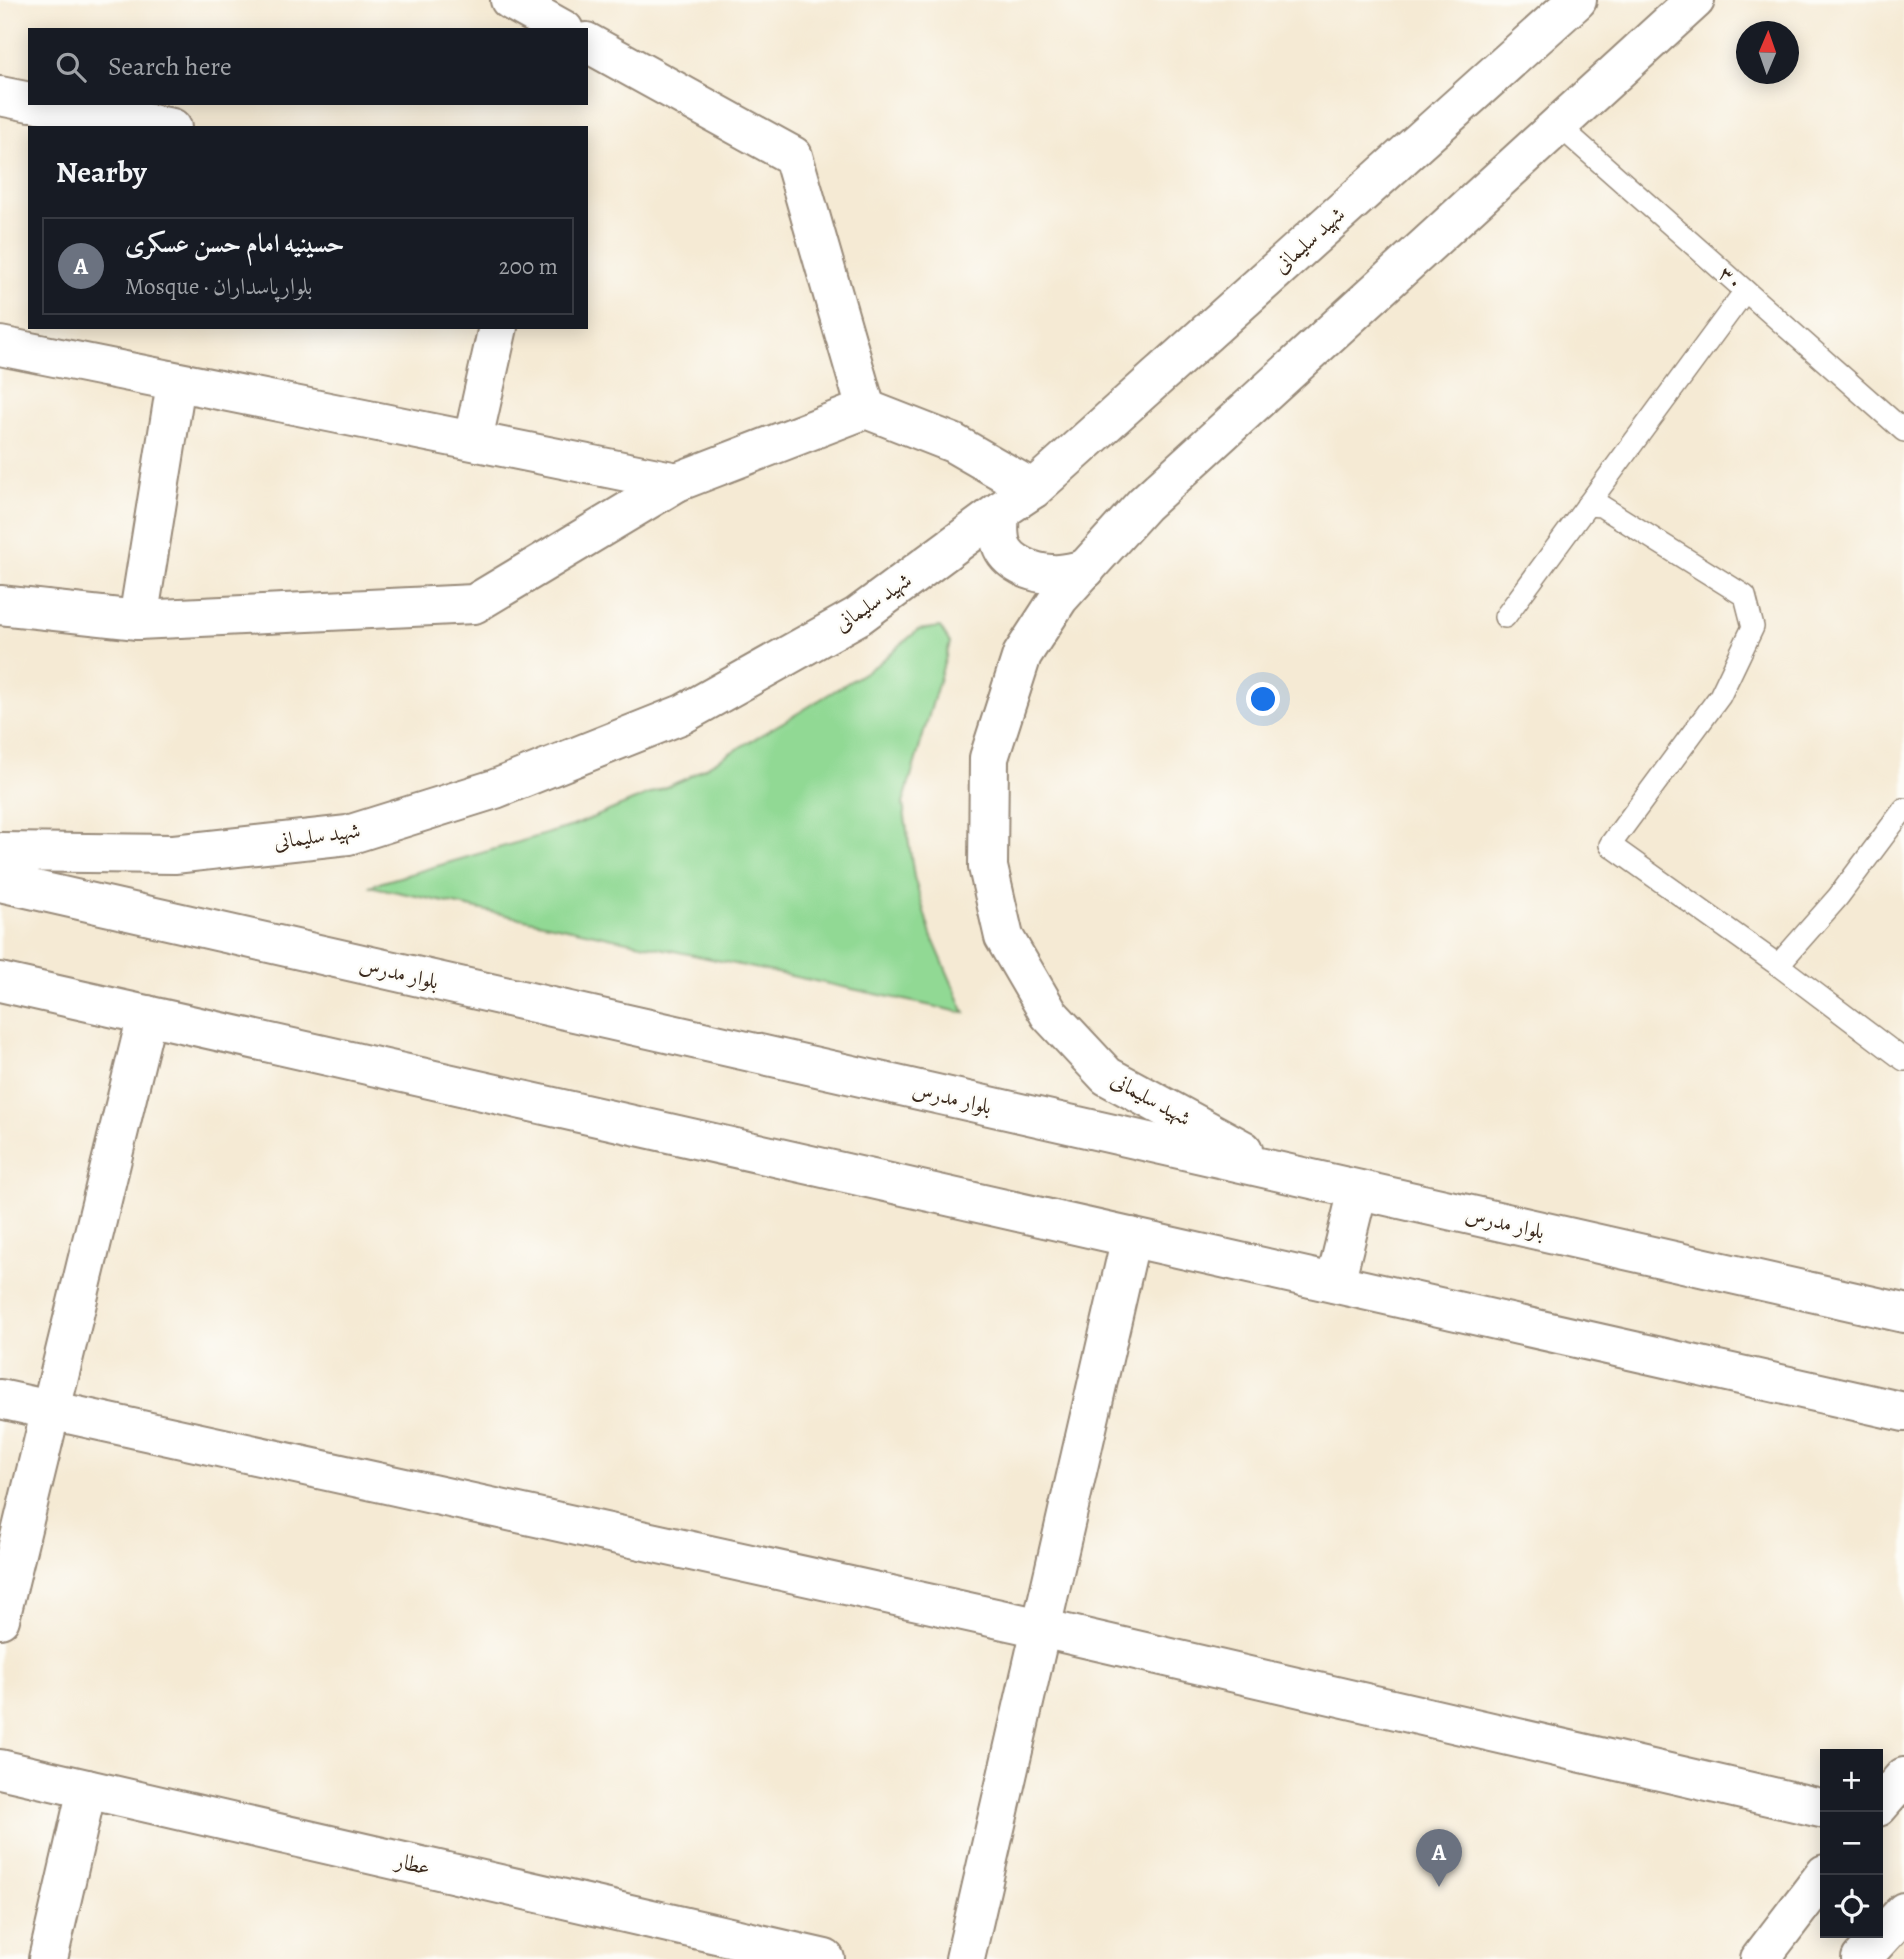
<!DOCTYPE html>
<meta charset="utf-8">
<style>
body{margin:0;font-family:Alegreya,Amiri,serif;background:#20242c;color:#f1f3f6}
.controls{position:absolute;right:21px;bottom:21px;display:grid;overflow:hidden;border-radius:0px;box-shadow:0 4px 18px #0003}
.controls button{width:63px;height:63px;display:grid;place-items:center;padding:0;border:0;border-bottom:2px solid #363941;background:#171b24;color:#f1f3f6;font:35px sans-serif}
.compass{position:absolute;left:1736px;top:21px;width:63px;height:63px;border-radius:50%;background:#171b24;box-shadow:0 4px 18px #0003;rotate:2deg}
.you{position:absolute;left:1264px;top:700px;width:24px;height:24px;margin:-18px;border:5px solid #fff;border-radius:50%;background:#1a73e8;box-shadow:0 0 0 10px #1a73e833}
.badge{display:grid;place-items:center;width:46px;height:46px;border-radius:50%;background:#d1495b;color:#fff;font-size:23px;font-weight:700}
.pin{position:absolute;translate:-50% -58px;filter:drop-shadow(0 2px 4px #0008)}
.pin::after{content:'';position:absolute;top:37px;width:24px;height:21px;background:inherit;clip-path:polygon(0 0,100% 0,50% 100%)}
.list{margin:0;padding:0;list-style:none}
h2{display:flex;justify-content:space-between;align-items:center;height:91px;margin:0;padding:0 28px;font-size:30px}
h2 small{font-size:23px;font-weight:400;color:#9ea1a6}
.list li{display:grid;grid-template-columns:46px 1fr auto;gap:21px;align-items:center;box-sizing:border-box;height:98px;margin:0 14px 14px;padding:0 14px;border:2px solid #363941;border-radius:0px}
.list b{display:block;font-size:26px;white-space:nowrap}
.list p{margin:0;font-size:23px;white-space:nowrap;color:#9ea1a6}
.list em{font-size:23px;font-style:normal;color:#9ea1a6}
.icon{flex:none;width:38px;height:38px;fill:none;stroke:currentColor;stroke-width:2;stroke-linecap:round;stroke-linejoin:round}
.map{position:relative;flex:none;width:1904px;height:1959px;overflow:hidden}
.search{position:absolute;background:#171b24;box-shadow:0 4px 18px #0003;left:28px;top:28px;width:560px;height:77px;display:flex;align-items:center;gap:18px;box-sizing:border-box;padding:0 24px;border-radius:0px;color:#9ea1a6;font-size:26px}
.panel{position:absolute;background:#171b24;box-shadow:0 4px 18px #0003;left:28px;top:126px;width:560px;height:203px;border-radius:0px}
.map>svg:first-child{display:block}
</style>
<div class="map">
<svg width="1904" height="1959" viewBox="0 0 1904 1959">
<rect width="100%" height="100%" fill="#fdfcf7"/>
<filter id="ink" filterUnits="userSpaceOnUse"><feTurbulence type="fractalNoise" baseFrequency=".0143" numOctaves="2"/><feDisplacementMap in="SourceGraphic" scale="14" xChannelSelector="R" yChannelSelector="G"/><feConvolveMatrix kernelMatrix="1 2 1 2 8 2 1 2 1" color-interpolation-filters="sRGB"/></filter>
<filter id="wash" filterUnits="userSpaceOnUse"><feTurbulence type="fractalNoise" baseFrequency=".00686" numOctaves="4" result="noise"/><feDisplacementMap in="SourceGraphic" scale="28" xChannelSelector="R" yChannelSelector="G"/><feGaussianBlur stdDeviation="1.57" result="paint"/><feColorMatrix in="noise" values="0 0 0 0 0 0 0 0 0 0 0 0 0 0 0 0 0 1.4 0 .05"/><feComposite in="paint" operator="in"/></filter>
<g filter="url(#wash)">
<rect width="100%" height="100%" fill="#f5ead4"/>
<polygon fill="#91d994" stroke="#668259" stroke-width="2" points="940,627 950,643 903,804 914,877 931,935 965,1013 369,886 573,826 685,779 790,718 878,664 918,630"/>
</g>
<g filter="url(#ink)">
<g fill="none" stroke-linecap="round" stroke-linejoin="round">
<g stroke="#988a79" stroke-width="24">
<g id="lane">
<polyline points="1558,125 1904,431"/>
<polyline points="1587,505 1601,506 1745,596 1753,627 1720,696 1610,845 1778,965 1904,1060"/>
<polyline points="1505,617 1745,291"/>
<polyline points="1778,965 1838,897 1904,809"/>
</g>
</g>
<g stroke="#988a79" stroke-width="42">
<g id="street">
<polyline points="510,0 564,30"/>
<polyline points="586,42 793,156 866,409"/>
<polyline points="0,96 30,102"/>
<polyline points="38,103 172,128"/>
<path d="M 0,346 C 225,393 452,435 677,482"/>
<polyline points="473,439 498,327"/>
<polyline points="0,605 138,620 474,604 677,482 866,409 953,443 1033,489"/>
<polyline points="138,620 176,383"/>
<polyline points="0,1399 1041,1628 1825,1809"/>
<polyline points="0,1619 147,1015"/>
<polyline points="0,1769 825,1959"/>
<polyline points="48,1959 87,1789"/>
<polyline points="965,1959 1131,1237"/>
</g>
</g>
<g stroke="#988a79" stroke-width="42">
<g id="secondary">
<path d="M 1000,511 C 999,522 998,533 1001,544 C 1007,563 1034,574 1052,574 C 1063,575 1075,571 1086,569"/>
<polyline points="0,852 174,854 348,835 495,789 683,714 858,616 1000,511 1033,489 1577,0"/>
<polyline points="0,882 1904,1313"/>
<polyline points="0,982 1904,1412"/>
<polyline points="1243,1150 1107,1076 1049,1014 1004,937 988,867 989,758 1022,655 1059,598 1144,504 1695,0"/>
<polyline points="1335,1283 1358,1190"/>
<polyline points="1878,1807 1904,1777"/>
<polyline points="1760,1959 1825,1874"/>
<polyline points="1861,1959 1904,1912"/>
</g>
</g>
<use href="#lane" stroke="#fff" stroke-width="21"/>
<use href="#street" stroke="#fff" stroke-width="38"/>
<use href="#secondary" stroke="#fff" stroke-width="38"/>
</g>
</g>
<g text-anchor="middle" stroke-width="5" stroke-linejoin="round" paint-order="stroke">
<g font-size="21" fill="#3b2a1e" stroke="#fdfcf7">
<text transform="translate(1309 240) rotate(-42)" y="7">شهید سلیمانی</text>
<text transform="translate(1731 278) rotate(41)" y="7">۳۰</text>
<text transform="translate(873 602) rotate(-34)" y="7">شهید سلیمانی</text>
<text transform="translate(317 836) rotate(-8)" y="7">شهید سلیمانی</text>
<text transform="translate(399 973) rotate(13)" y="7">بلوار مدرس</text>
<text transform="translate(952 1098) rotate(13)" y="7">بلوار مدرس</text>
<text transform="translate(1151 1099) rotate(29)" y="7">شهید سلیمانی</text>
<text transform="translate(1505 1223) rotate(13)" y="7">بلوار مدرس</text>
<text transform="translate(413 1864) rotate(13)" y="7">عطار</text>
</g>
</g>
</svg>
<div class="controls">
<button>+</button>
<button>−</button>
<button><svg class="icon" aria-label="locate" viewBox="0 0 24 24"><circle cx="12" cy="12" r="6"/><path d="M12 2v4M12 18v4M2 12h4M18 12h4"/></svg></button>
</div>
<svg class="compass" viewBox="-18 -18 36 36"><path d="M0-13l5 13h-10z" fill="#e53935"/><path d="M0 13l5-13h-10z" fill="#9ea1a6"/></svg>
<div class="you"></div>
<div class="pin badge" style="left:1439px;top:1887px;background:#6b7280">A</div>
<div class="search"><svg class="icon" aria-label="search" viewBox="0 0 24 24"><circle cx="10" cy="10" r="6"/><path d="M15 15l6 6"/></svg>Search here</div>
<section class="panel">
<h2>Nearby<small></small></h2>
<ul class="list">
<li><span class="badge" style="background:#6b7280">A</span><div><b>حسینیه امام حسن عسکری</b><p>Mosque · بلوارپاسداران</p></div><em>200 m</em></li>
</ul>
</section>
</div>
